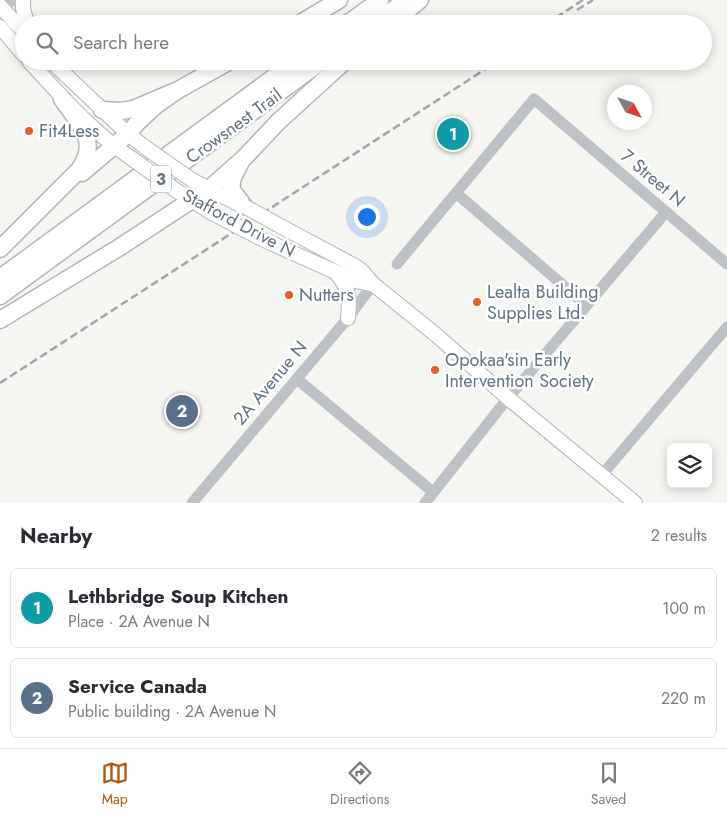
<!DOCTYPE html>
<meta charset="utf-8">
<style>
body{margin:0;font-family:Jost,sans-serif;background:#f2f2f3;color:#2b2b33}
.controls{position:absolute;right:15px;bottom:15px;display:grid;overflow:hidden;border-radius:8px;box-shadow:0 2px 12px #0003}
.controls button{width:45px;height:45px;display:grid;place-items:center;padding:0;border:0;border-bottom:1px solid #e1e1e2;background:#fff;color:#2b2b33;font:25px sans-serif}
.compass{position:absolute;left:607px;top:85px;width:45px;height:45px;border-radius:50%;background:#fff;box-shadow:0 2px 12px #0003;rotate:130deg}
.you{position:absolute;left:366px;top:216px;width:18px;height:18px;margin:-12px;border:4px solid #fff;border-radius:50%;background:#1a73e8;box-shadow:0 0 0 8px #1a73e833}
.badge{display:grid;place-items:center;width:32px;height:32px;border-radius:50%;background:#b45309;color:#fff;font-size:16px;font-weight:700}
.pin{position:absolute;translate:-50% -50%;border:2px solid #fff;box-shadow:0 1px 5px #0006}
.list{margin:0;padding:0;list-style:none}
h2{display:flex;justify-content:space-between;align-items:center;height:65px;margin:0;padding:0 20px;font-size:21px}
h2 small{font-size:16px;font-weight:400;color:#7c7c81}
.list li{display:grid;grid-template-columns:32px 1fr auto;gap:15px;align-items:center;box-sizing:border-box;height:80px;margin:0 10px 10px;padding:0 10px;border:1px solid #e1e1e2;border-radius:8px}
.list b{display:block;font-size:19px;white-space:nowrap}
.list p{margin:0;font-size:16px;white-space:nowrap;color:#7c7c81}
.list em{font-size:16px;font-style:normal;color:#7c7c81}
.icon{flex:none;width:28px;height:28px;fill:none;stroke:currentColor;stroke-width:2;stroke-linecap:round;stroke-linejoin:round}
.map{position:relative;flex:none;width:727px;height:503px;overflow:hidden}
.search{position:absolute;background:#fff;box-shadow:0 2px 12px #0003;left:15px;right:15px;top:15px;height:55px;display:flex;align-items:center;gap:12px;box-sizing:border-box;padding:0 18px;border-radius:28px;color:#7c7c81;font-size:19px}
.sheet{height:245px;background:#fff}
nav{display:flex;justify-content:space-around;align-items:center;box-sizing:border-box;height:70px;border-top:1px solid #e1e1e2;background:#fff;font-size:14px;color:#7c7c81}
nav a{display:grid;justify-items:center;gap:2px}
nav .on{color:#b45309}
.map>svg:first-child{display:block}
</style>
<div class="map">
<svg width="727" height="503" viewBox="0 0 727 503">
<rect width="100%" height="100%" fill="#f5f5f1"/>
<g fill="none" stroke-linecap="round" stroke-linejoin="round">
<g stroke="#b1b5b9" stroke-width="16">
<g id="major">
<polyline points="23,0 23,8 27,24"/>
<polyline points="0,6 24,32"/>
<polyline points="0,27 24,55"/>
<path d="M 29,61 C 61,96 92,132 131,158"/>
<polyline points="51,61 128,134 146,148"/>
<polyline points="192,180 242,206"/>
<polyline points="177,191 212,213"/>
<polyline points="282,227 355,266 362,271 373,284 435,334 508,398 635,503"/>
<polyline points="264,240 356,281 373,284"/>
<path d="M 336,273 C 350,289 350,298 348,318"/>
</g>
</g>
<g stroke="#b3b6b9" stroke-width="19">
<g id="highway">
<polyline points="401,16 420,0"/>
<polyline points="299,24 339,0"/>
<polyline points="347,24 380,0"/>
<polyline points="374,24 406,0"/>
<polyline points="102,110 121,111 133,109 178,90 230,61"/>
<polyline points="240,164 233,177 231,189 244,206"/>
<polyline points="82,173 128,134 137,123 155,106 178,90"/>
<path d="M 0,249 L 79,170 C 100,141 79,124 62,99"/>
<polyline points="0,278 296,61"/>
<polyline points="0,296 322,61"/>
<polyline points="0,320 120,247 210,188 244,158 279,121 345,61"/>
</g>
</g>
<g stroke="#bec1c5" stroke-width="11">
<polyline points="0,6 9,3 12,0"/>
<polyline points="456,193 586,305"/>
<polyline points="397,264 534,99 727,264"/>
<polyline points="297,379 433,492"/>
<polyline points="601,476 727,327"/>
<polyline points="192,503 348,318 373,284"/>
<polyline points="425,503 508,398 666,212"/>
</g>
<use href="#major" stroke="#fff" stroke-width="14"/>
<use href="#highway" stroke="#fff" stroke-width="16"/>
<g stroke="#a1a6ac" stroke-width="2.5" stroke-dasharray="8 4" stroke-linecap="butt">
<polyline points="577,10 593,0"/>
<polyline points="546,24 583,0"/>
<polyline points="0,383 498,61"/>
</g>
<g stroke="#b1b5b9" stroke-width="16" stroke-linecap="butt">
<g id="major-bridge">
<polyline points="146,148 192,180"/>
<polyline points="131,158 177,191"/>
<polyline points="244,206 282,227"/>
<polyline points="212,213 264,240"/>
</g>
</g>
<use href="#major-bridge" stroke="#fff" stroke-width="14"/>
</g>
<g fill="#e16026" stroke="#fff" stroke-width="2">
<circle cx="29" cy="131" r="5"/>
<circle cx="289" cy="295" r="5"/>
<circle cx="477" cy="302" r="5"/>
<circle cx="435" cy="370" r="5"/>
</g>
<g text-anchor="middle" stroke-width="5" stroke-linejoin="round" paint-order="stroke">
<rect fill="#fff" stroke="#929da8" stroke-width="1" x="151" y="165.5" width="20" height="27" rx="4"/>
<g font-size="16" font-weight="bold" fill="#647382">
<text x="161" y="185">3</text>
</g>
<g font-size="18" fill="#647382" stroke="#fff">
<text transform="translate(234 126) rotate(-36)" y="6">Crowsnest Trail</text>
<text transform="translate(653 178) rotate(40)" y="6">7 Street N</text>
<text transform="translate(239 223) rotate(28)" y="6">Stafford Drive N</text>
<text transform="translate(270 383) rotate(-50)" y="6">2A Avenue N</text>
</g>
<g font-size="18" fill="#647382" stroke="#fff" text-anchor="start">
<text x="39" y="137">Fit4Less</text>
<text x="487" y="298">Lealta Building<tspan x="487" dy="21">Supplies Ltd.</tspan></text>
<text x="299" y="301">Nutters</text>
<text x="445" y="366">Opokaa'sin Early<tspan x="445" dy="21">Intervention Society</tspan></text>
</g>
</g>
</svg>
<div class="controls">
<button><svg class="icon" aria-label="layers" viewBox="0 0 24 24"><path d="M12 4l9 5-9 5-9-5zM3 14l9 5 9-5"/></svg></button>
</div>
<svg class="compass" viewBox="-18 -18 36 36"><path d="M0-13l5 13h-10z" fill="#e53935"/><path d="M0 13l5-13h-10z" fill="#7c7c81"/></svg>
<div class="you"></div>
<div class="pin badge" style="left:453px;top:134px;background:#0f9aa8">1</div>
<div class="pin badge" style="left:182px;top:411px;background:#5c6f8a">2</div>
<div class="search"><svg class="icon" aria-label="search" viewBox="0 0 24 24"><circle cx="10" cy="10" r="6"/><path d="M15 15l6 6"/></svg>Search here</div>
</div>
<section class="sheet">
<h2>Nearby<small>2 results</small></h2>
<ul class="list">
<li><span class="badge" style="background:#0f9aa8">1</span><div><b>Lethbridge Soup Kitchen</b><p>Place · 2A Avenue N</p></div><em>100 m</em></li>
<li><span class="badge" style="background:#5c6f8a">2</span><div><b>Service Canada</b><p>Public building · 2A Avenue N</p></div><em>220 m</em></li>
</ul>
</section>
<nav>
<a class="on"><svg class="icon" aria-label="map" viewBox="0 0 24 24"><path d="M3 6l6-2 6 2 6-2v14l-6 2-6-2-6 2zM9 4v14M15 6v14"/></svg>Map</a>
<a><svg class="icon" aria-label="directions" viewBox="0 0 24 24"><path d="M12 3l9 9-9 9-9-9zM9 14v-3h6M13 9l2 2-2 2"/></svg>Directions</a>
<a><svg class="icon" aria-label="saved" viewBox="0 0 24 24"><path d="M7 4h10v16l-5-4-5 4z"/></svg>Saved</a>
</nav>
